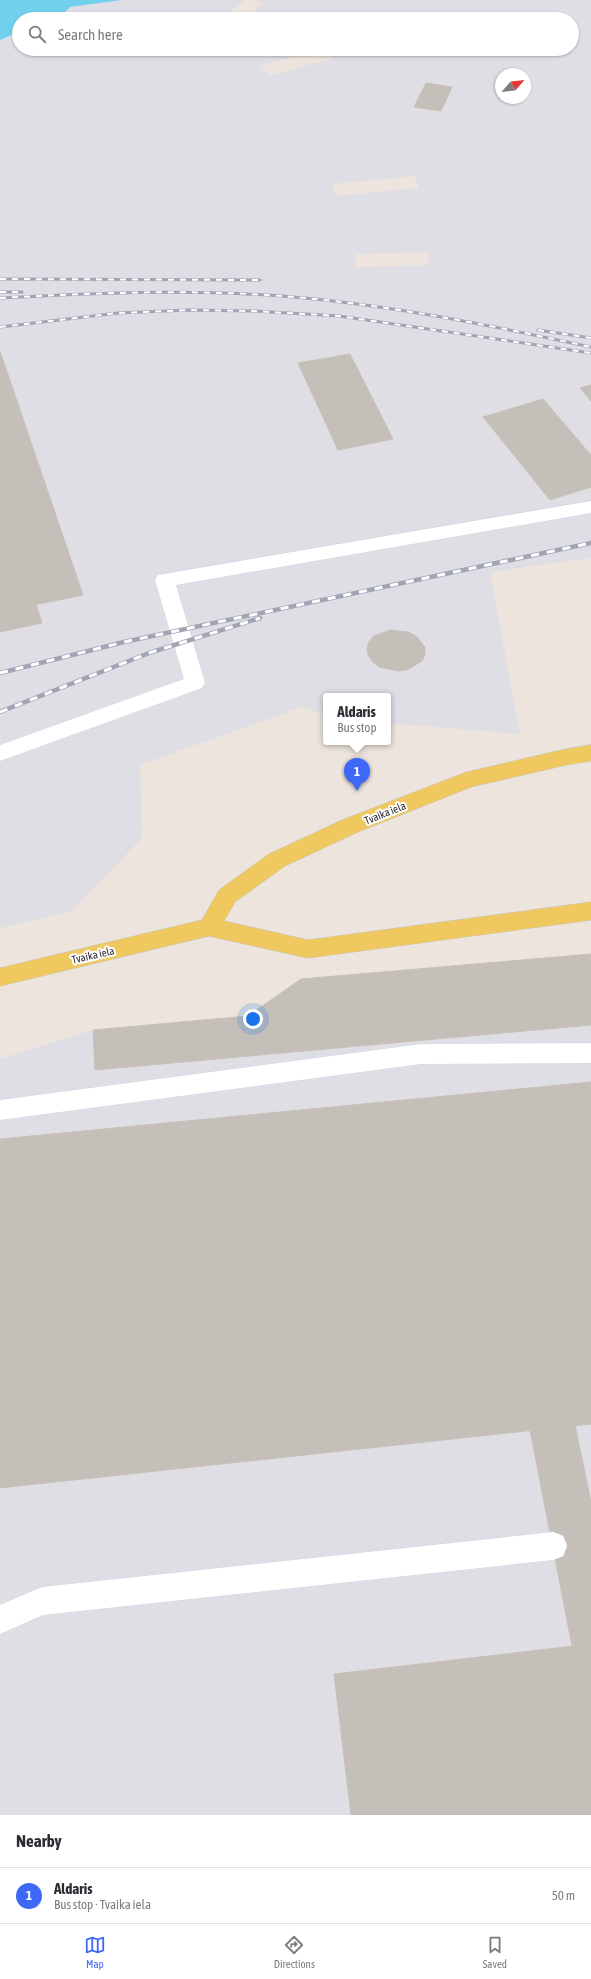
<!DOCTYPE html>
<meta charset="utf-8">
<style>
body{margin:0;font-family:"Asap Condensed",sans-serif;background:#f2f2f3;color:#2b2b33}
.compass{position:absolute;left:495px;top:68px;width:36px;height:36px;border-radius:50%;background:#fff;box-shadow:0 1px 3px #0004;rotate:63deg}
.you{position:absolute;left:253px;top:1019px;width:14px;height:14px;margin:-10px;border:3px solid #fff;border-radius:50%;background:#1a73e8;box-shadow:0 0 0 6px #1a73e833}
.badge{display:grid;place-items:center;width:26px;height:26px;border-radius:50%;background:#3f68f8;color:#fff;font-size:13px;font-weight:700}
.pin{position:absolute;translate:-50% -33px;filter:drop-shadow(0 1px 2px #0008)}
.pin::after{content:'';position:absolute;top:21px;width:14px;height:12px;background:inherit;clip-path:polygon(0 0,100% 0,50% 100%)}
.popup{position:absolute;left:323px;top:693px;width:68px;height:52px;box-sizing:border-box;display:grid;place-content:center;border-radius:4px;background:#fff;filter:drop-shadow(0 1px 3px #0005);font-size:13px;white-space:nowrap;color:#7c7c81}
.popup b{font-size:15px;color:#2b2b33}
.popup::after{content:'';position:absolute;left:50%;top:100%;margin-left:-8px;border:8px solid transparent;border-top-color:#fff}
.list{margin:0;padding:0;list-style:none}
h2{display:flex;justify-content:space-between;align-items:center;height:52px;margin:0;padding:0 16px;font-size:17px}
h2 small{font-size:13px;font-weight:400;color:#7c7c81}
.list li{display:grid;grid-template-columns:26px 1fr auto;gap:12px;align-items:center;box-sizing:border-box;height:56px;padding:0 16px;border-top:1px solid #e1e1e2}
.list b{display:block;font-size:15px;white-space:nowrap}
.list p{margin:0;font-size:13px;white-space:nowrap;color:#7c7c81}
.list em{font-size:13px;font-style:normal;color:#7c7c81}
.icon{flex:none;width:22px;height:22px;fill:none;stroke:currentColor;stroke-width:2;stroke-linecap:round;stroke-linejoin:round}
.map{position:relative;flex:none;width:591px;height:1815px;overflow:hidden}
.search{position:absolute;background:#fff;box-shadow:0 1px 3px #0004;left:12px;right:12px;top:12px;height:44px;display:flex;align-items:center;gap:10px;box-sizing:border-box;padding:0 14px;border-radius:22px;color:#7c7c81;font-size:15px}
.sheet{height:108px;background:#fff}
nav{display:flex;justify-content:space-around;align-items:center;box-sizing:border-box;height:56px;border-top:1px solid #e1e1e2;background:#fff;font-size:11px;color:#7c7c81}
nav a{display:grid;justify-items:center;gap:2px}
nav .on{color:#3f68f8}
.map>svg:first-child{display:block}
</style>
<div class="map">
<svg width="591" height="1815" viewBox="0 0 591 1815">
<rect width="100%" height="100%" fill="#ede5dd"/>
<g fill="#dfdee5" fill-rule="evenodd">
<polygon points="122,0 245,0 222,19 58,19 70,7"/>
<path d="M 255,0 L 591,0 L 591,558 L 490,572 L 520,734 L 388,723 L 388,696 L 326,696 L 326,715 L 302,707 L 140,765 L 142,838 L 72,911 L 0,928 L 0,40 L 19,32 L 19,49 L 321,49 L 260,66 L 270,76 L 332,58 L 322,49 L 572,49 L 572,19 L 244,19 L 263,3 ZM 501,74 L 525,74 L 525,98 L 501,98 ZM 415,176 L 419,188 L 336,196 L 332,184 ZM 428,252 L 429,265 L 356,267 L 355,254 Z"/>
<polygon points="591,954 591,1815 0,1815 0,1059 93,1030 248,1016 301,979"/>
</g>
<polygon fill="#71d1ed" points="0,0 122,0 70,7 58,19 19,19 19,32 0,40"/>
<g fill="#c5bfba" stroke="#c8c1b7">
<polygon points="426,83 452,87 441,111 414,107"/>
<polygon points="0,351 83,595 0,612"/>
<polygon points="350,354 393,439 338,450 298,363"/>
<polygon points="591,385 591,401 580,388"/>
<polygon points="543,399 591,455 591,487 550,500 483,417"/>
<polygon points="36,604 42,623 0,632 0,612"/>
<polygon points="390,630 408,632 416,636 425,647 425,654 422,661 407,670 397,671 379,667 372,661 368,655 367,648 369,642 374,636"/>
<polygon points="591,954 591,1025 95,1070 93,1030 248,1016 301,979"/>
<polygon points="591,1082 591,1424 0,1488 0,1139"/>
<polygon points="575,1425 591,1502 591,1644 572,1646 530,1430"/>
<polygon points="591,1644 591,1815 351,1815 334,1674"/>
</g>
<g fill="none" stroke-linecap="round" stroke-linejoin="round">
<g stroke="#d2d6e3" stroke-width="1">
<g id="lane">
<polygon points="591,501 591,513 176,585 205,683 202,688 0,761 0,745 184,679 155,580 158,575"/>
<polygon points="591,1043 591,1063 421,1064 0,1120 0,1100 421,1044"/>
<polygon points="553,1532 563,1536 567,1546 563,1556 553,1560 43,1615 0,1634 0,1605 42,1587"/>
</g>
</g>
<g stroke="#c4c4c4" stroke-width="1">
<polygon id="primary" points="591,745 591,761 566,765 471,787 358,832 285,866 235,902 224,921 308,940 591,902 591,920 308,958 209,936 0,986 0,968 202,920 219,890 269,854 342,820 467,772 566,749"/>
</g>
<use href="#lane" fill="#fff" fill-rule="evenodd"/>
<use href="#primary" fill="#efc85f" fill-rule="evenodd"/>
<g stroke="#a0a4b5" stroke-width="3">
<g id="rail-far1">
<polyline points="0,279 260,280"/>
<polyline points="0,292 22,292"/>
<path d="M 0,298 C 94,293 187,289 281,296 C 386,304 489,325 591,347"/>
<polyline points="0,327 118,313 189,310 253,311 339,316 591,353"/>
<polyline points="538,330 591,338"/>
</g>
</g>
<g stroke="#a0a4b5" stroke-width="4.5">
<g id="rail">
<polyline points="0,673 124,642 591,543"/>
<polyline points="0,712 149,653 260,618"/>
</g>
</g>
<use href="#rail-far1" stroke="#fff" stroke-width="2" stroke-dasharray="6" stroke-linecap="butt"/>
<use href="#rail" stroke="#fff" stroke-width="3" stroke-dasharray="8" stroke-linecap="butt"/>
</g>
<g text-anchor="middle" stroke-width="4" stroke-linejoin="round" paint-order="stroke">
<g font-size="11" fill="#2b2b2b" stroke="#fff">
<text transform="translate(385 813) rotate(-22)" y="4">Tvaika iela</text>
<text transform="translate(93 955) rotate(-13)" y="4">Tvaika iela</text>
</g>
</g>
</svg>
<svg class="compass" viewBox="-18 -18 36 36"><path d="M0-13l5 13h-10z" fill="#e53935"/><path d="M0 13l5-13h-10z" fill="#7c7c81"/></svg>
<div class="you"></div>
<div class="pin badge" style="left:357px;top:791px">1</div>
<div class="popup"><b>Aldaris</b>Bus stop</div>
<div class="search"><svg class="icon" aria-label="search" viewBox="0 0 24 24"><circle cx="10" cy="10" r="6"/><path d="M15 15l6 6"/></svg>Search here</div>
</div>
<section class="sheet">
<h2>Nearby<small></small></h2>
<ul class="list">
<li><span class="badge">1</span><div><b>Aldaris</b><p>Bus stop · Tvaika iela</p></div><em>50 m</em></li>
</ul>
</section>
<nav>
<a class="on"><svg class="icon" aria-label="map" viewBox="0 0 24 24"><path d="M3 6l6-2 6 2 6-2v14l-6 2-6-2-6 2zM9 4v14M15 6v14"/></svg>Map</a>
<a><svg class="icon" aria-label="directions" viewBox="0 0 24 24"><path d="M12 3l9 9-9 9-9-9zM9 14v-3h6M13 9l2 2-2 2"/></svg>Directions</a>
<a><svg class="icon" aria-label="saved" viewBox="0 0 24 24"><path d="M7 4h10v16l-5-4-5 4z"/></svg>Saved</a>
</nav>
